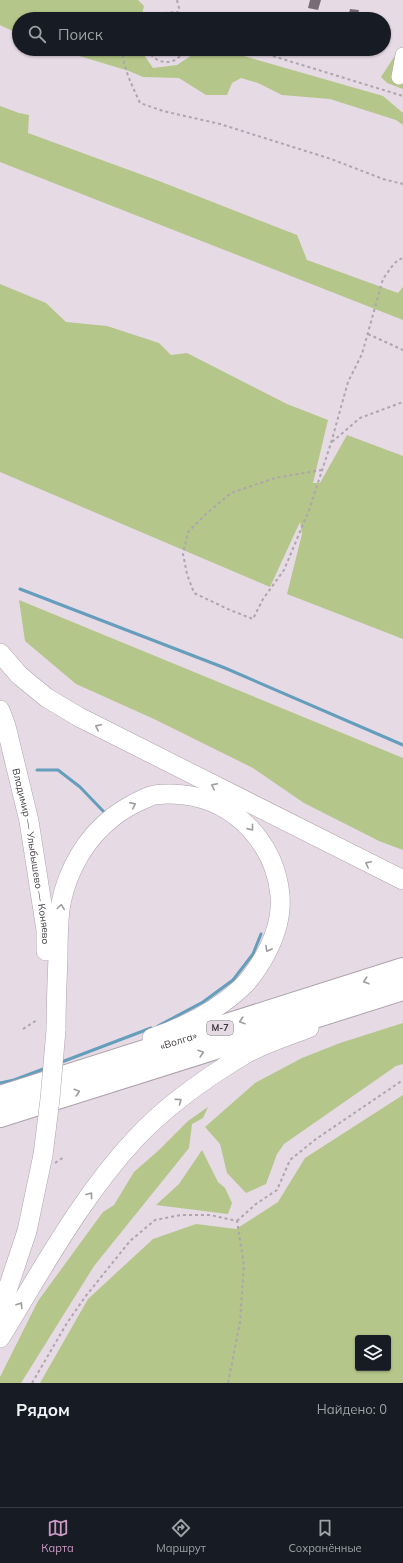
<!DOCTYPE html>
<html lang="ru">
<meta charset="utf-8">
<style>
body{margin:0;font-family:Mulish,sans-serif;background:#20242c;color:#f1f3f6}
.controls{position:absolute;right:12px;bottom:12px;display:grid;overflow:hidden;border-radius:4px;box-shadow:0 1px 3px #0004}
.controls button{width:36px;height:36px;display:grid;place-items:center;padding:0;border:0;border-bottom:1px solid #363941;background:#171b24;color:#f1f3f6;font:20px sans-serif}
.list{margin:0;padding:0;list-style:none}
h2{display:flex;justify-content:space-between;align-items:center;height:52px;margin:0;padding:0 16px;font-size:17px}
h2 small{font-size:13px;font-weight:400;color:#9ea1a6}
.icon{flex:none;width:22px;height:22px;fill:none;stroke:currentColor;stroke-width:2;stroke-linecap:round;stroke-linejoin:round}
.map{position:relative;flex:none;width:403px;height:1383px;overflow:hidden}
.search{position:absolute;background:#171b24;box-shadow:0 1px 3px #0004;left:12px;right:12px;top:12px;height:44px;display:flex;align-items:center;gap:10px;box-sizing:border-box;padding:0 14px;border-radius:22px;color:#9ea1a6;font-size:15px}
.sheet{height:124px;background:#171b24}
nav{display:flex;justify-content:space-around;align-items:center;box-sizing:border-box;height:56px;border-top:1px solid #363941;background:#171b24;font-size:11px;color:#9ea1a6}
nav a{display:grid;justify-items:center;gap:2px}
nav .on{color:#cc99c5}
.map>svg:first-child{display:block}
</style>
<div class="map">
<svg width="403" height="1383" viewBox="0 0 403 1383">
<rect width="100%" height="100%" fill="#e6dae5"/>
<g fill="#b4c689" fill-rule="evenodd">
<polygon points="0,0 138,0 144,6 141,19 19,19 19,34 0,25"/>
<polygon points="56,49 140,49 153,68 177,65 201,49 219,49 383,96 403,113 403,125 396,120 330,99 282,95 258,83 241,78 232,83 227,95 206,95 179,78 143,77 129,71"/>
<polygon points="403,54 403,89 387,83 381,77 394,57"/>
<polygon points="0,106 19,113 29,115 28,133 159,181 297,235 307,260 398,293 403,287 403,320 0,162"/>
<polygon points="0,284 46,303 66,322 107,326 159,343 171,355 187,353 287,404 328,420 313,483 320,483 347,435 403,456 403,639 287,594 302,534 300,522 270,587 0,472"/>
<polygon points="19,600 403,758 403,850 379,841 304,803 253,768 154,719 76,684 25,641"/>
<polygon points="403,1023 403,1064 396,1066 284,1144 277,1154 266,1184 246,1193 227,1173 220,1144 205,1127 255,1083 302,1058 340,1043"/>
<path d="M 403,1095 L 403,1383 L 40,1383 L 88,1299 L 153,1239 L 196,1224 L 236,1229 L 278,1202 L 305,1158 ZM 358,1338 L 388,1338 L 388,1368 L 358,1368 Z"/>
<polygon points="208,1107 203,1118 192,1124 189,1148 94,1266 21,1383 0,1383 0,1377 38,1301 103,1212 114,1205 134,1172 159,1150 188,1121"/>
<polygon points="202,1150 218,1182 225,1188 232,1203 228,1214 156,1205 179,1184"/>
</g>
<g fill="none" stroke-linecap="round" stroke-linejoin="round">
<g stroke="#649ebc" stroke-width="3">
<polyline points="20,589 225,668 403,745"/>
<polyline points="37,770 58,770 80,787 104,812"/>
<polyline points="158,1026 203,1002 233,980 253,954 261,934"/>
<polyline points="59,1063 151,1028"/>
<polyline points="0,1083 14,1080 46,1068"/>
</g>
</g>
<g fill="#786c76">
<polygon points="310,0 321,0 318,10 308,8"/>
<polygon points="350,9 359,10 357,19 348,18"/>
</g>
<g fill="none" stroke-linecap="round" stroke-linejoin="round">
<g stroke="#aea2ad" stroke-width="16">
<polyline id="minor" points="399,77 403,55"/>
</g>
<g stroke="#aea2ad" stroke-width="20">
<g id="major">
<polyline points="0,653 19,675 47,698 79,717 403,880"/>
<path id="s1" d="M 0,710 L 6,726 L 29,821 L 46,930 L 46,951"/>
<path d="M 56,1030 C 56,1006 57,981 58,957 C 58,939 58,921 61,903 C 68,869 86,838 113,817 C 123,809 140,800 151,796 C 161,793 174,794 184,795 C 236,801 275,844 280,895 C 282,918 274,940 263,959 C 257,969 250,980 241,988 C 215,1012 184,1027 152,1038"/>
<polyline points="0,1312 27,1231 43,1155"/>
<path d="M 0,1338 C 42,1270 81,1197 136,1138 C 166,1106 204,1079 242,1056 C 262,1044 286,1037 309,1028"/>
</g>
</g>
<g stroke="#aea2ad" stroke-width="24">
<g id="highway">
<path id="s2" d="M 0,1097 L 403,969"/>
<polyline points="0,1116 403,989"/>
</g>
</g>
<g stroke="#afa5ae" stroke-width="2" stroke-dasharray="3 3" stroke-linecap="butt">
<polyline points="177,0 179,8 177,19"/>
<polyline points="135,19 152,14 178,12"/>
<path d="M 122,49 C 123,68 132,85 140,103 L 163,111 L 220,124 L 331,159 L 383,179 L 403,184"/>
<path d="M 148,49 C 152,60 164,65 175,60 C 179,58 183,53 187,49"/>
<polyline points="250,49 403,96"/>
<polyline points="368,334 403,350"/>
<polyline points="332,442 360,418 403,402"/>
<polyline points="322,470 275,478 231,493 207,513 188,532 183,554 187,574 194,593 230,610 253,619 263,599 284,570 309,510 331,443 348,382 362,354 383,279 393,265 398,260 403,258"/>
<polyline points="23,1029 37,1020"/>
<polyline points="55,1163 64,1157"/>
<polyline points="237,1221 256,1204 277,1190 290,1160 316,1139 403,1080"/>
<polyline points="32,1383 67,1323 85,1297 130,1241 155,1220 181,1215 210,1215 237,1221"/>
<polyline points="228,1383 240,1322 244,1265 237,1221"/>
</g>
<use href="#minor" stroke="#fff" stroke-width="15"/>
<use href="#major" stroke="#fff" stroke-width="19"/>
<use href="#highway" stroke="#fff" stroke-width="22"/>
<g stroke="#aea2ad" stroke-width="20" stroke-linecap="butt">
<polyline id="major-bridge" points="43,1155 50,1099 56,1030"/>
</g>
<use href="#major-bridge" stroke="#fff" stroke-width="19"/>
</g>
<defs><path id="oneway-chevron" d="M-2-3.5L2.5 0L-2 3.5" fill="none" stroke-width="1.6" stroke-linecap="round" stroke-linejoin="round"/></defs>
<g stroke="#9f9c9e">
<use href="#oneway-chevron" transform="translate(98 727) rotate(-153)"/>
<use href="#oneway-chevron" transform="translate(214 786) rotate(-153)"/>
<use href="#oneway-chevron" transform="translate(133 805) rotate(-26)"/>
<use href="#oneway-chevron" transform="translate(251 828) rotate(51)"/>
<use href="#oneway-chevron" transform="translate(368 864) rotate(-153)"/>
<use href="#oneway-chevron" transform="translate(61 907) rotate(-82)"/>
<use href="#oneway-chevron" transform="translate(268 949) rotate(119)"/>
<use href="#oneway-chevron" transform="translate(366 981) rotate(162)"/>
<use href="#oneway-chevron" transform="translate(242 1021) rotate(162)"/>
<use href="#oneway-chevron" transform="translate(201 1053) rotate(-17)"/>
<use href="#oneway-chevron" transform="translate(77 1092) rotate(-17)"/>
<use href="#oneway-chevron" transform="translate(179 1101) rotate(-37)"/>
<use href="#oneway-chevron" transform="translate(90 1195) rotate(-53)"/>
<use href="#oneway-chevron" transform="translate(20 1305) rotate(-58)"/>
</g>
<g text-anchor="middle" stroke-width="4" stroke-linejoin="round" paint-order="stroke">
<rect fill="#e6dae5" stroke="#716a70" stroke-width="1" x="207" y="1021" width="26" height="14" rx="3"/>
<g font-size="9" font-weight="bold" fill="#3f3a3e">
<text x="220" y="1031">М-7</text>
</g>
<g font-size="10" fill="#3f3a3e" stroke="#e6dae5">
<text dy="4" stroke="none"><textPath href="#s1" startOffset="150">Владимир — Улыбышево — Коняево</textPath></text>
<text dy="4" stroke="none"><textPath href="#s2" startOffset="187">«Волга»</textPath></text>
</g>
</g>
</svg>
<div class="controls">
<button><svg class="icon" aria-label="layers" viewBox="0 0 24 24"><path d="M12 4l9 5-9 5-9-5zM3 14l9 5 9-5"/></svg></button>
</div>
<div class="search"><svg class="icon" aria-label="search" viewBox="0 0 24 24"><circle cx="10" cy="10" r="6"/><path d="M15 15l6 6"/></svg>Поиск</div>
</div>
<section class="sheet">
<h2>Рядом<small>Найдено: 0</small></h2>
<ul class="list">
</ul>
</section>
<nav>
<a class="on"><svg class="icon" aria-label="map" viewBox="0 0 24 24"><path d="M3 6l6-2 6 2 6-2v14l-6 2-6-2-6 2zM9 4v14M15 6v14"/></svg>Карта</a>
<a><svg class="icon" aria-label="directions" viewBox="0 0 24 24"><path d="M12 3l9 9-9 9-9-9zM9 14v-3h6M13 9l2 2-2 2"/></svg>Маршрут</a>
<a><svg class="icon" aria-label="saved" viewBox="0 0 24 24"><path d="M7 4h10v16l-5-4-5 4z"/></svg>Сохранённые</a>
</nav>
